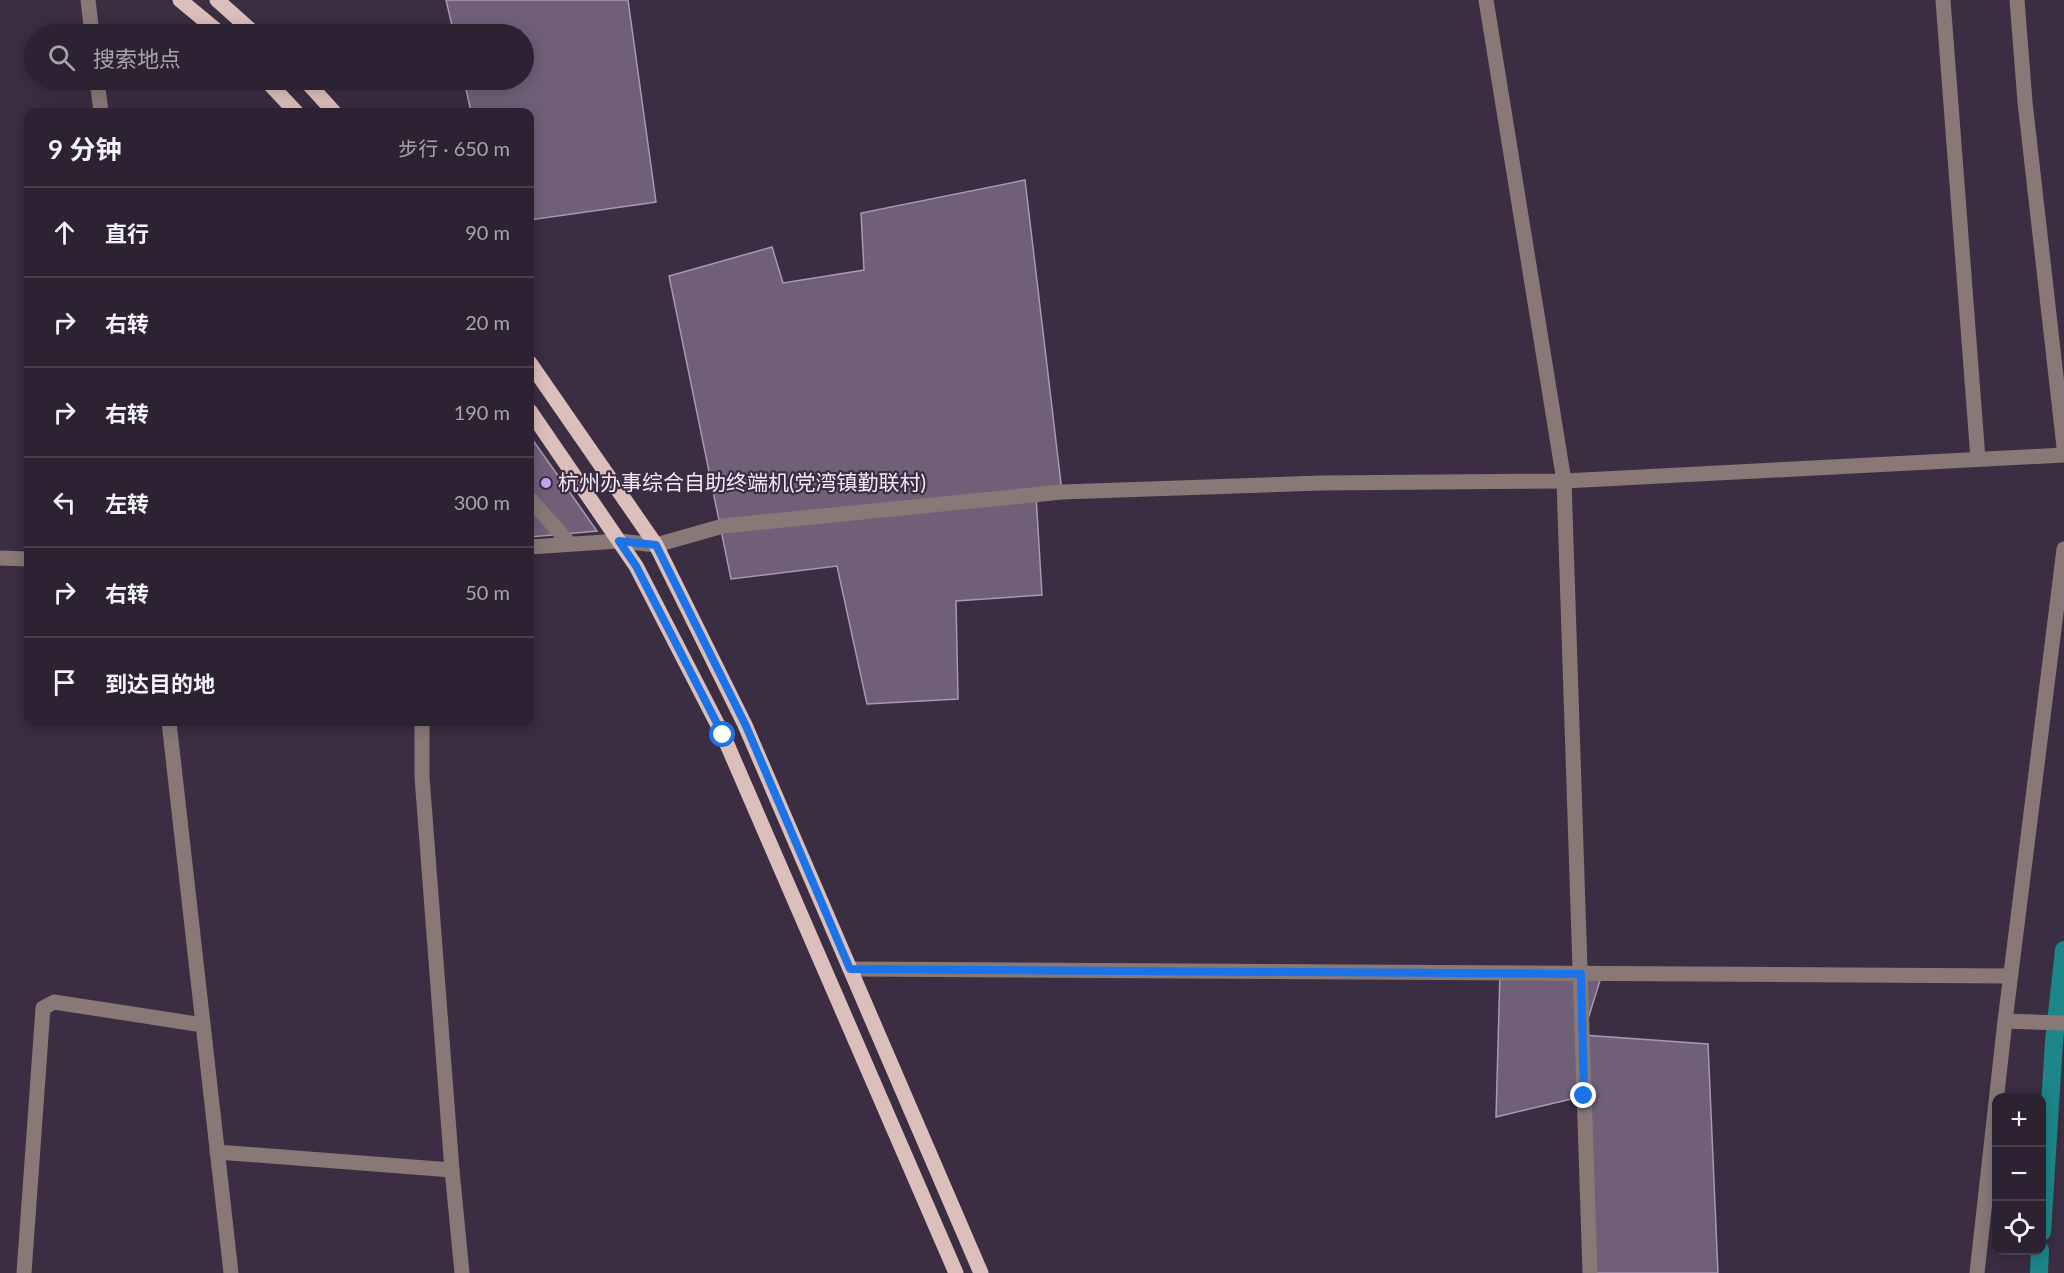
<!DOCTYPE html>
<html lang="zh">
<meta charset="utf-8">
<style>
body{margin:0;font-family:Lato,"Noto Sans SC",sans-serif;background:#382f3e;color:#f1f3f6}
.controls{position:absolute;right:18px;bottom:18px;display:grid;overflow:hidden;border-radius:12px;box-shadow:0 3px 15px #0003}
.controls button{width:54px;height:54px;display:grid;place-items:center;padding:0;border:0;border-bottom:2px solid #483f4d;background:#2c2232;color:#f1f3f6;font:30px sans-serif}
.stop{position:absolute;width:18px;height:18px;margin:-14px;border:4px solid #1a73e8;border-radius:50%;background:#fff}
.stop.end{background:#1a73e8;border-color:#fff;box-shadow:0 2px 6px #0008}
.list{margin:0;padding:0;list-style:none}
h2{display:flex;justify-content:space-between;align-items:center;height:78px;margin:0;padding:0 24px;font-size:26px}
h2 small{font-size:20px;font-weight:400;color:#a6a4ac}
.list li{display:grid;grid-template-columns:39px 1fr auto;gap:18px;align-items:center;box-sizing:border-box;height:90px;padding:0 24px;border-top:2px solid #483f4d}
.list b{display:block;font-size:22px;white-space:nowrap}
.list em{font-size:20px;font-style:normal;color:#a6a4ac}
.icon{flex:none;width:33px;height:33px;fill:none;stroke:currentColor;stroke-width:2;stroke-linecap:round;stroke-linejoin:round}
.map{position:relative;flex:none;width:2064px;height:1273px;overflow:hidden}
.search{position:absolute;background:#2c2232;box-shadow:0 3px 15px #0003;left:24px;top:24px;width:510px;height:66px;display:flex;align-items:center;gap:15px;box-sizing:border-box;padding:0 21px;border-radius:33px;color:#a6a4ac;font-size:22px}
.panel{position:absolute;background:#2c2232;box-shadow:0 3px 15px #0003;left:24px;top:108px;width:510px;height:618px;border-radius:12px}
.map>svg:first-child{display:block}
</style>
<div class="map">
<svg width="2064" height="1273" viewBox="0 0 2064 1273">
<rect width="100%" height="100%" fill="#3b2d42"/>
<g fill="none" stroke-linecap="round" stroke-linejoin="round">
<g stroke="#1d8688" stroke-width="18">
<polyline points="2042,1232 2054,1041 2064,950"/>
<polyline points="2039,1273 2040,1250"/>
</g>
</g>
<g fill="#6f6078" stroke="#a998b2" stroke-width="1.5">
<polygon points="446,0 628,0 656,202 530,220 530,112 471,112 464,80 524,80 524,34 454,34"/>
<polygon points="1025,180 1062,492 1036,495 1042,595 956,601 958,699 867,704 837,566 731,579 669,276 772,247 783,283 864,270 861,213"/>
<polygon points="530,436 597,531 530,537"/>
<polygon points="1500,973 1602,974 1583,1035 1708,1044 1718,1273 1590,1273 1584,1096 1496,1117"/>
</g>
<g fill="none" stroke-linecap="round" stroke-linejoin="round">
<g stroke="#887977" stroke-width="15">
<polyline points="88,0 92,34"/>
<polyline points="1486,0 1564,481 1590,1273"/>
<polyline points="1943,0 1978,459"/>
<polyline points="2017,0 2025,102 2064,447"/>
<polyline points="97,80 101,112"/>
<polyline points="530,499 570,544"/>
<polyline points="530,547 619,541 656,545 723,526 1062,492 1320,483 1564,481 2064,455"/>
<polyline points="0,558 28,559"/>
<polyline points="169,722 231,1273"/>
<polyline points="422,722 422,777 452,1170 462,1273"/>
<polyline points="850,969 2010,976"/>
<polyline points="2005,1021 2064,1023"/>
<polyline points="217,1152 452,1170"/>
<polyline points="24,1273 43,1008 54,1002 203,1025"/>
<polyline points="1977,1273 2005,1021 2064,549"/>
</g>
<g stroke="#dcbfba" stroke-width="15">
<polyline points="180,0 221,34"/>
<polyline points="217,0 255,34"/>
<polyline points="266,80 296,112"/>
<polyline points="305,80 334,112"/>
<polyline points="530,363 656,545 745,725 981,1273"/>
<polyline points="530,411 636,566 723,735 956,1273"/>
</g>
</g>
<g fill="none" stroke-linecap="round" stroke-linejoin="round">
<polyline stroke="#1a73e8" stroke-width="8" points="723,735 636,566 619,541 656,545 746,726 850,969 1581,974 1584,1096"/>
</g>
<circle fill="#c6a6f0" stroke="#3b2d42" stroke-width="2" cx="546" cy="483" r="6"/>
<g text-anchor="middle" stroke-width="4.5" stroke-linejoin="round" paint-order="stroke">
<g font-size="21" fill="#f2e9f7" stroke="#3b2d42" text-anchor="start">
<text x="558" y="490">杭州办事综合自助终端机(党湾镇勤联村)</text>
</g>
</g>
</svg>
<div class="controls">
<button>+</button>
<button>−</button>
<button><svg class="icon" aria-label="locate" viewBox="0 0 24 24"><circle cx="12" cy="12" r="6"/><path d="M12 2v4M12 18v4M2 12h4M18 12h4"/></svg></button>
</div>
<div class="stop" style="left:723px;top:735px"></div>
<div class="stop end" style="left:1584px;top:1096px"></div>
<div class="search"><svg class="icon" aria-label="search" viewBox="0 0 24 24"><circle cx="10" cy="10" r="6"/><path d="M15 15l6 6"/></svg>搜索地点</div>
<section class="panel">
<h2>9 分钟<small>步行 · 650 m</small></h2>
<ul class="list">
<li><svg class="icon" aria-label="ahead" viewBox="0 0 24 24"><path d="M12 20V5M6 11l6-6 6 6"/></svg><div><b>直行</b></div><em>90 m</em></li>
<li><svg class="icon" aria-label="right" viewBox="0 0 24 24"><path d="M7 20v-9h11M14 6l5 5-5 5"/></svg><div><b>右转</b></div><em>20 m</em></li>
<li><svg class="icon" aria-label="right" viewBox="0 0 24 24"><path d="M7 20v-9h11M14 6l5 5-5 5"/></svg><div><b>右转</b></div><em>190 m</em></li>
<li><svg class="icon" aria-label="left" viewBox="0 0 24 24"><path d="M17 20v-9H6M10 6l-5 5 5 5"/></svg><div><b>左转</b></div><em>300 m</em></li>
<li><svg class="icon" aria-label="right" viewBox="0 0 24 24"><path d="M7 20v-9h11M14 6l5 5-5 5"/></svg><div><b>右转</b></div><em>50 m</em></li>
<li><svg class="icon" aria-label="arrive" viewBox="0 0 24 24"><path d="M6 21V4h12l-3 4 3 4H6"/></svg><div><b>到达目的地</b></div></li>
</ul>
</section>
</div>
